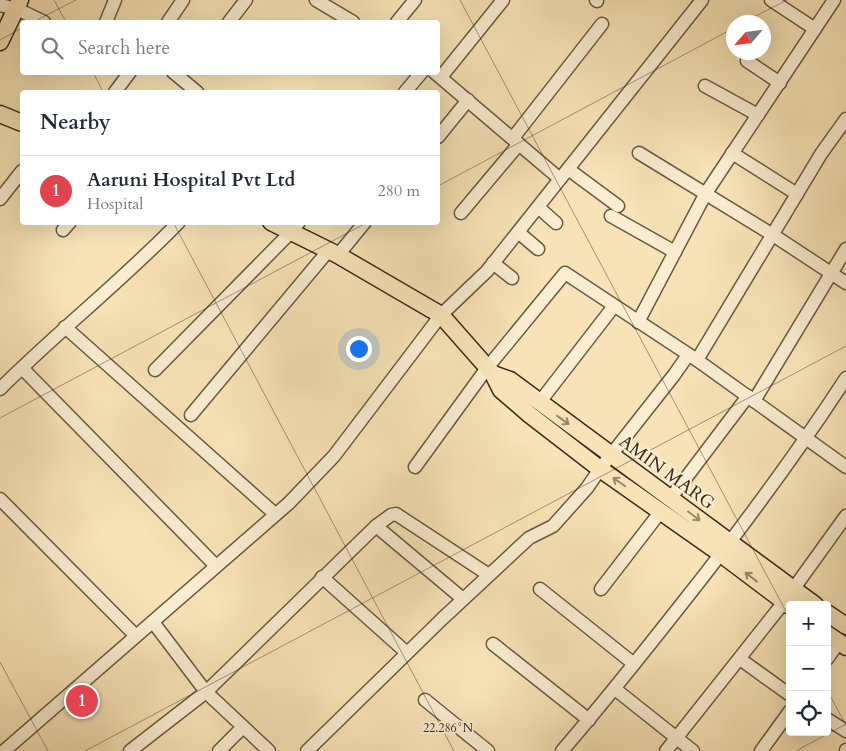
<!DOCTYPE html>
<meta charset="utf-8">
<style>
body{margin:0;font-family:Cardo,serif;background:#f2f2f3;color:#1f2937}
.controls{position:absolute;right:15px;bottom:15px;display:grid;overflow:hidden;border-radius:5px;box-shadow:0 5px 20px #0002}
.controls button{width:45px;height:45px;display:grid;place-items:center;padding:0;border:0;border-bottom:1px solid #e0e1e3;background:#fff;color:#1f2937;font:25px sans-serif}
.compass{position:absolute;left:726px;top:15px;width:45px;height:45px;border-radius:50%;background:#fff;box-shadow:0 5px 20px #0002;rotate:242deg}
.you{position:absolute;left:358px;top:348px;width:18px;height:18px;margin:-12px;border:4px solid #fff;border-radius:50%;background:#1a73e8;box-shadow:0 0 0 8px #1a73e833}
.badge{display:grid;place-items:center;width:32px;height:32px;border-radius:50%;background:#8f2418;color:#fff;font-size:16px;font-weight:700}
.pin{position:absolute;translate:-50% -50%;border:2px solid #fff;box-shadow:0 1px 5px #0006}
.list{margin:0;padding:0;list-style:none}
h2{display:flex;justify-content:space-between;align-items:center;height:65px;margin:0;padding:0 20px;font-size:21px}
h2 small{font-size:16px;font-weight:400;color:#747a83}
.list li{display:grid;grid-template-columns:32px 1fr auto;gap:15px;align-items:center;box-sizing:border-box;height:70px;padding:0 20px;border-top:1px solid #e0e1e3}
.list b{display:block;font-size:19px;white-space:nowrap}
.list p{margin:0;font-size:16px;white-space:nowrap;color:#747a83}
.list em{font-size:16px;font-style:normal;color:#747a83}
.icon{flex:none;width:28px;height:28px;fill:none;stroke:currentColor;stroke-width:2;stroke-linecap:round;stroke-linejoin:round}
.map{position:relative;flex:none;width:846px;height:751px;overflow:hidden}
.search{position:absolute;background:#fff;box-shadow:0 5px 20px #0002;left:20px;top:20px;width:420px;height:55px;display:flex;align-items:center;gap:12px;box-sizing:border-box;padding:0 18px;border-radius:5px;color:#747a83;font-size:19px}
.panel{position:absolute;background:#fff;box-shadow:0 5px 20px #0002;left:20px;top:90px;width:420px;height:135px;border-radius:5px}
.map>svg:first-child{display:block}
</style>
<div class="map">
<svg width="846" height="751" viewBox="0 0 846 751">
<rect width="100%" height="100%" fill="#f7e3b7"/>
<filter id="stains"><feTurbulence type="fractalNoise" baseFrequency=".004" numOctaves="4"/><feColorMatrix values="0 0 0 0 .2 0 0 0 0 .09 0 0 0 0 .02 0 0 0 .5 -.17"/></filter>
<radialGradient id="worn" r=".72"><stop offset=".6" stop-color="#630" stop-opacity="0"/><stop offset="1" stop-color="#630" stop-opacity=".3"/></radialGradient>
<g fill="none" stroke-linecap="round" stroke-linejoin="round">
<g stroke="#6a5943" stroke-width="15">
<g id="minor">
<polyline points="316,0 353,22"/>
<polyline points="596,0 597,1"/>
<polyline points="771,0 815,29"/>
<polyline points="0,5 17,9 44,22"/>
<polyline points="106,22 115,0"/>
<polyline points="168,22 183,0"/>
<polyline points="229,22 246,0"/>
<polyline points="397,22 415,0"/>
<polyline points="747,61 780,83"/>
<polyline points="173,72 197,92"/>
<polyline points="434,72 560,179"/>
<polyline points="441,77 503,0"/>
<polyline points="705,86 758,115"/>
<polyline points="115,92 130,72"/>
<polyline points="405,92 422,72"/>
<polyline points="438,137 468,100"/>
<polyline points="513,138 602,24"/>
<polyline points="639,153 773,235 846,283"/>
<polyline points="732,153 797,194"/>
<polyline points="568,169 618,206"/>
<polyline points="0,199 22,171"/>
<polyline points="538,207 556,223"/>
<polyline points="461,213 519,144"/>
<polyline points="611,216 675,252"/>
<polyline points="63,230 70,222"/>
<polyline points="518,232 538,249"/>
<polyline points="338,255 365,222"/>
<polyline points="493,263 512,278"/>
<polyline points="638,322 706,193 834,0"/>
<polyline points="65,327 275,514"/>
<polyline points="697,360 821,154 846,119"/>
<polyline points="22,368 216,566"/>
<polyline points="155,370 291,232 299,222"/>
<path d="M 0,389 C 58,331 122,281 179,222"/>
<polyline points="754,401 846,249"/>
<polyline points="539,403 614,306"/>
<polyline points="191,415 329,250"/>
<polyline points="415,467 487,368 565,273 697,360 846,467"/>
<polyline points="0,499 136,636"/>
<polyline points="670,499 748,396"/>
<polyline points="376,526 391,515 396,514 489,575"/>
<polyline points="322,577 407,653"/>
<polyline points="540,589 634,664"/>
<polyline points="601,589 661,511"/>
<polyline points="153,622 206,692 269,751"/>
<polyline points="493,644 589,720"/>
<polyline points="740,659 790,695"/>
<polyline points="827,659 839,642"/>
<polyline points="615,689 693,751"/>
<polyline points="425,700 488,751"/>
<polyline points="827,719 846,731"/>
<polyline points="4,751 289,503 334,456 441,315 487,271 702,0"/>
<polyline points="130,751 206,692 376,526 463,599"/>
<polyline points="219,751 243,727"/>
<polyline points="307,751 442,619 529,538 553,526 587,488 600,469 674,375 688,355"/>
<path d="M 562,751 C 604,702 644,652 684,601 C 741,529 796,455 846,378"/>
<polyline points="666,751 784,602 846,516"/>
<polyline points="761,751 790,711"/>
<polyline points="846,751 846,750"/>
</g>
</g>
<g stroke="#3b2b1c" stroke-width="19">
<g id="major">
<polyline points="0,42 20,0"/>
<polyline points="0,114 22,123"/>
<polyline points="271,222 338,255 441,315 493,374 501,390 530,415 600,469 721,554 790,606"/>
<polyline points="493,374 510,380 815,605"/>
<polyline points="827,613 846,626"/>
<polyline points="827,634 846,647"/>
</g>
</g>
<use href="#minor" stroke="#faedd0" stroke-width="12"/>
<use href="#major" stroke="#f7e3b7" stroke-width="16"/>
</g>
<defs><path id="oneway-shaft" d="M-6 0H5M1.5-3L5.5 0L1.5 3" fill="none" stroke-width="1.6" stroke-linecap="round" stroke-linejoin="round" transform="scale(1.25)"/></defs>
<g stroke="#99876a">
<use href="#oneway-shaft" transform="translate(563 420) rotate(36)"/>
<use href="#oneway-shaft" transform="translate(619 482) rotate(-145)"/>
<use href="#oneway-shaft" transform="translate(694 516) rotate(37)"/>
<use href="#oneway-shaft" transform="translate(751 577) rotate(-142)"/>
</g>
<path fill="none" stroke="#3b2b1c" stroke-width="1" stroke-opacity="0.45" d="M 54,0 L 66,22M 460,0 L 790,619M 33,22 L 76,0M 744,22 L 787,0M 0,40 L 22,28M 93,72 L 103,92M 438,186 L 734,28M 173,222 L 454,751M 0,418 L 368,222M 0,662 L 48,751M 827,690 L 846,725M 85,751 L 846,346M 796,751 L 846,724"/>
<g text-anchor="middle" stroke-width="4" stroke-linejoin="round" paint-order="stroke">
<g font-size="18" fill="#3b2b1c" stroke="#faedd0">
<text transform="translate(667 472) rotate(36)" y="6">AMIN MARG</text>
</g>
</g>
<g font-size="12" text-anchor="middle" fill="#3b2b1c" stroke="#faedd0" stroke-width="4" stroke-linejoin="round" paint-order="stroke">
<text x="448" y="732">22.286°N</text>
</g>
<rect width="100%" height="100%" filter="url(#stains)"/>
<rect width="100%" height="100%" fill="url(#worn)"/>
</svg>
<div class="controls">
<button>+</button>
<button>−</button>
<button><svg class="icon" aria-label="locate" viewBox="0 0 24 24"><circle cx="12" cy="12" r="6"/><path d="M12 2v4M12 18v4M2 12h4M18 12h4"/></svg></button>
</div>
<svg class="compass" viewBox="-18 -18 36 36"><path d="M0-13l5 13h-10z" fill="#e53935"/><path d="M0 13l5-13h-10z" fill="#747a83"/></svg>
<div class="you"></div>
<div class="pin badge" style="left:82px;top:701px;background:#e0444e">1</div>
<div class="search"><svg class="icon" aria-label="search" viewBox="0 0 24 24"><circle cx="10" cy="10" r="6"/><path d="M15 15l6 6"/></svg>Search here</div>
<section class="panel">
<h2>Nearby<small></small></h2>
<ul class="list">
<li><span class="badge" style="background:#e0444e">1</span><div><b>Aaruni Hospital Pvt Ltd</b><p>Hospital</p></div><em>280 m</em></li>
</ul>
</section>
</div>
